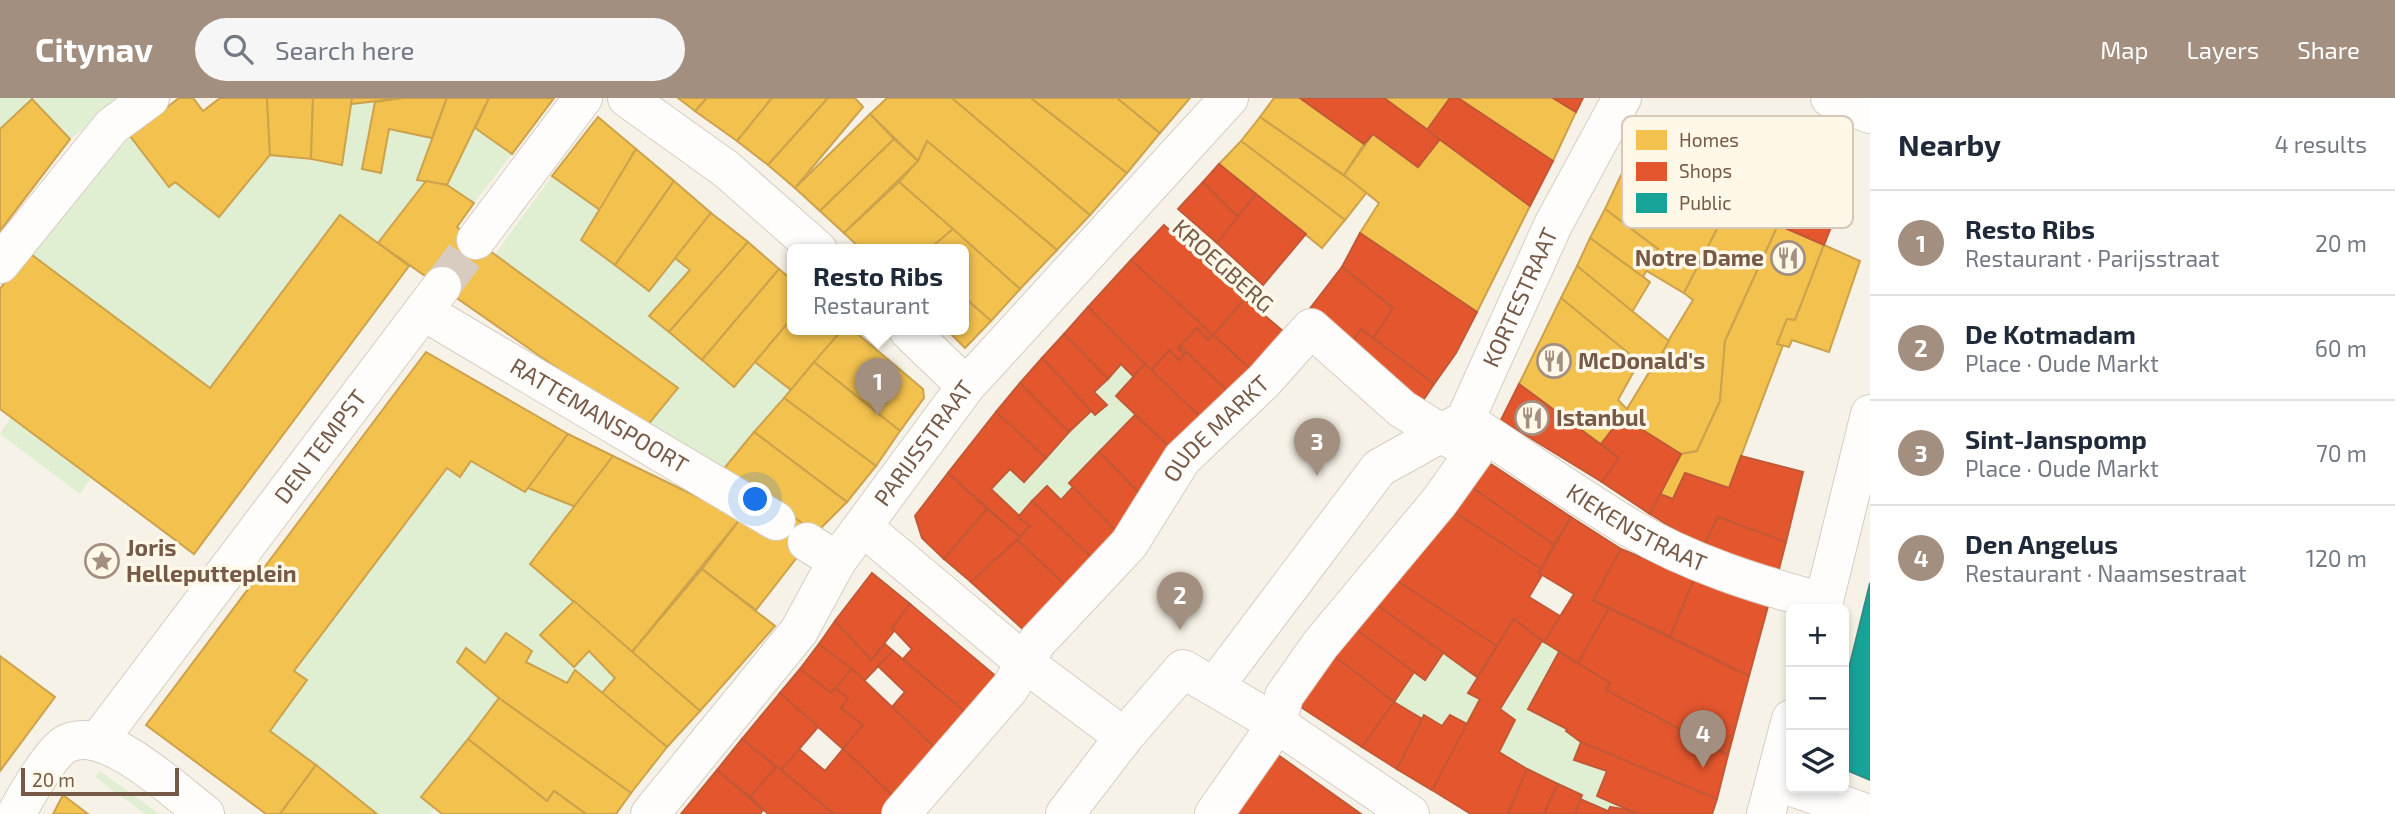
<!DOCTYPE html>
<meta charset="utf-8">
<style>
body{margin:0;font-family:"Exo 2",sans-serif;background:#f6f6f7;color:#1f2937}
.controls{position:absolute;right:21px;bottom:21px;display:grid;overflow:hidden;border-radius:10px;box-shadow:0 4px 10px #0003}
.controls button{width:63px;height:63px;display:grid;place-items:center;padding:0;border:0;border-bottom:2px solid #e0e1e3;background:#fff;color:#1f2937;font:35px sans-serif}
.scale{position:absolute;left:21px;bottom:18px;width:158px;box-sizing:border-box;padding-left:7px;border:4px solid #765a47;border-top:0;font-size:19px;line-height:24px;white-space:nowrap;color:#765a47;-webkit-text-stroke:5px #fff7e8;paint-order:stroke}
.you{position:absolute;left:756px;top:402px;width:24px;height:24px;margin:-18px;border:5px solid #fff;border-radius:50%;background:#1a73e8;box-shadow:0 0 0 10px #1a73e833}
.badge{display:grid;place-items:center;width:46px;height:46px;border-radius:50%;background:#a38f7f;color:#fff;font-size:23px;font-weight:700}
.pin{position:absolute;translate:-50% -58px;filter:drop-shadow(0 2px 4px #0008)}
.pin::after{content:'';position:absolute;top:37px;width:24px;height:21px;background:inherit;clip-path:polygon(0 0,100% 0,50% 100%)}
.popup{position:absolute;left:787px;top:146px;width:182px;height:91px;box-sizing:border-box;display:grid;place-content:center;border-radius:10px;background:#fff;filter:drop-shadow(0 2px 5px #0005);font-size:23px;white-space:nowrap;color:#747a83}
.popup b{font-size:26px;color:#1f2937}
.popup::after{content:'';position:absolute;left:50%;top:100%;margin-left:-14px;border:14px solid transparent;border-top-color:#fff}
.list{margin:0;padding:0;list-style:none}
h2{display:flex;justify-content:space-between;align-items:center;height:91px;margin:0;padding:0 28px;font-size:30px}
h2 small{font-size:23px;font-weight:400;color:#747a83}
.list li{display:grid;grid-template-columns:46px 1fr auto;gap:21px;align-items:center;box-sizing:border-box;height:105px;padding:0 28px;border-top:2px solid #e0e1e3}
.list b{display:block;font-size:26px;white-space:nowrap}
.list p{margin:0;font-size:23px;white-space:nowrap;color:#747a83}
.list em{font-size:23px;font-style:normal;color:#747a83}
.icon{flex:none;width:38px;height:38px;fill:none;stroke:currentColor;stroke-width:2;stroke-linecap:round;stroke-linejoin:round}
.map{position:relative;flex:none;width:1870px;height:716px;overflow:hidden}
header{display:flex;align-items:center;gap:42px;box-sizing:border-box;height:98px;padding:0 35px;background:#a38f7f;color:#fff}
header strong{font-size:33px}
nav{display:flex;gap:38px;margin-inline-start:auto;font-size:24px}
.search{width:490px;height:63px;background:#f6f6f7;display:flex;align-items:center;gap:18px;box-sizing:border-box;padding:0 24px;border-radius:38px;color:#747a83;font-size:26px}
main{display:flex}
aside{flex:1;background:#fff}
.map>svg:first-child{display:block}
</style>
<header>
<strong>Citynav</strong>
<div class="search"><svg class="icon" aria-label="search" viewBox="0 0 24 24"><circle cx="10" cy="10" r="6"/><path d="M15 15l6 6"/></svg>Search here</div>
<nav><a>Map</a><a>Layers</a><a>Share</a></nav>
</header>
<main>
<div class="map">
<svg width="1870" height="716" viewBox="0 0 1870 716">
<rect width="100%" height="100%" fill="#f7f2e7"/>
<g fill="#e0eed1">
<polygon points="0,0 118,0 98,20 70,41 32,2 0,31"/>
<polygon points="375,4 363,71 381,74 389,31 432,40 417,81 426,83 378,145 339,117 210,290 28,154 96,67 130,38 169,88 175,84 219,119 270,57 342,67 351,6"/>
<polygon points="475,30 512,56 474,105 447,87"/>
<polygon points="552,78 600,112 615,167 648,193 675,160 690,172 649,218 734,289 755,264 791,292 722,373 647,328 678,290 495,156"/>
<polygon points="1121,266 1133,278 1116,298 1135,317 1069,384 1073,389 1061,402 1046,389 1020,416 991,391 1010,371 1024,384 1091,313 1095,317 1107,307 1094,294"/>
<polygon points="11,319 91,380 80,396 0,336"/>
<polygon points="471,363 524,394 528,390 576,409 574,503 540,537 574,569 589,553 615,580 602,595 576,573 567,585 526,564 531,553 507,535 485,565 466,551 457,564 499,600 421,699 434,710 431,716 377,716 270,633 307,582 294,573 447,370 460,379"/>
<polygon points="1542,543 1559,554 1566,633 1581,644 1575,662 1607,673 1598,698 1629,712 1610,709 1608,713 1580,701 1499,654 1515,622 1500,611"/>
<polygon points="1443,555 1477,579 1468,594 1480,601 1467,626 1450,617 1442,628 1424,618 1422,621 1394,604 1414,574 1425,581"/>
<polygon points="100,673 159,716 145,716 95,679"/>
</g>
<g fill="#f2c14e" stroke="#cda24c" stroke-width="2">
<polygon points="179,0 193,0 203,13 220,0 267,0 270,57 219,119 175,84 169,89 130,38"/>
<polygon points="267,0 313,0 311,61 270,57"/>
<polygon points="313,0 352,0 342,67 311,61"/>
<polygon points="352,0 404,0 351,6"/>
<polygon points="404,0 447,0 432,40 389,31 381,75 362,71 375,4"/>
<polygon points="447,0 489,0 447,87 417,82"/>
<polygon points="489,0 554,0 512,56 475,30"/>
<polygon points="678,0 707,0 695,13"/>
<polygon points="707,0 772,0 737,43 695,13"/>
<polygon points="772,0 828,0 768,67 737,43"/>
<polygon points="828,0 855,0 863,9 795,90 768,67"/>
<polygon points="887,0 952,0 1090,117 1057,152 927,43 918,63 870,16"/>
<polygon points="952,0 1031,0 1127,75 1090,117"/>
<polygon points="1031,0 1117,0 1160,35 1127,75"/>
<polygon points="1117,0 1190,0 1160,35"/>
<polygon points="1274,0 1300,0 1364,46 1344,77 1260,19"/>
<polygon points="1384,0 1450,0 1427,32"/>
<polygon points="1458,0 1553,0 1576,14 1553,63"/>
<polygon points="32,1 70,41 0,133 0,31"/>
<polygon points="870,16 894,41 820,113 795,90"/>
<polygon points="598,19 636,51 600,112 552,78"/>
<polygon points="1260,19 1367,94 1345,122 1241,43"/>
<polygon points="1373,36 1418,69 1440,41 1530,108 1477,214 1360,135 1379,105 1344,77"/>
<polygon points="894,41 918,63 844,135 820,113"/>
<polygon points="927,43 1057,152 1020,191 899,84 918,63"/>
<polygon points="1241,43 1345,122 1322,150 1219,66"/>
<polygon points="636,51 674,83 615,167 581,142"/>
<polygon points="1631,56 1730,106 1684,195 1647,173 1658,151 1605,111"/>
<polygon points="426,83 447,87 474,105 457,129 678,290 647,328 574,282 378,145"/>
<polygon points="674,83 711,115 649,193 615,167"/>
<polygon points="899,84 953,131 928,152 862,152 844,135"/>
<polygon points="1730,106 1778,127 1725,243 1720,303 1697,353 1681,356 1622,319 1693,202 1684,195"/>
<polygon points="1605,111 1658,151 1643,179 1590,140"/>
<polygon points="711,115 748,144 669,234 649,218 690,172 675,160"/>
<polygon points="340,117 409,168 194,456 0,311 0,191 28,154 210,290"/>
<polygon points="1778,127 1824,147 1795,222 1787,221 1777,246 1783,247 1729,390 1685,375 1673,401 1660,396 1681,356 1697,353 1720,303 1725,243"/>
<polygon points="953,131 1020,191 991,223 964,199 964,152 928,152"/>
<polygon points="1590,140 1650,184 1632,214 1577,168"/>
<polygon points="748,144 779,171 702,262 669,234"/>
<polygon points="1824,147 1860,163 1829,254 1792,242 1789,249 1777,246 1787,221 1795,222"/>
<polygon points="1577,168 1669,243 1651,274 1561,200"/>
<polygon points="779,171 792,182 792,220 734,289 702,262"/>
<polygon points="964,199 991,223 965,250 947,232 964,232"/>
<polygon points="1561,200 1639,264 1618,302 1628,312 1601,346 1519,286"/>
<polygon points="792,220 792,232 842,232 791,292 755,264"/>
<polygon points="842,232 853,232 923,291 924,300 900,333 814,264"/>
<polygon points="426,254 568,336 525,394 471,363 460,379 447,370 294,573 307,582 270,633 316,667 280,716 266,716 146,627"/>
<polygon points="814,264 900,333 876,368 784,300"/>
<polygon points="784,300 876,368 847,404 754,334"/>
<polygon points="754,334 847,404 816,435 722,373"/>
<polygon points="568,336 613,358 576,409 528,390"/>
<polygon points="613,358 741,420 632,554 530,466"/>
<polygon points="784,412 816,435 756,512 702,471 741,420"/>
<polygon points="702,471 775,528 700,613 632,554"/>
<polygon points="574,503 700,613 667,649 602,595 615,580 589,553 574,569 540,537"/>
<polygon points="506,535 532,553 526,564 567,585 575,572 667,649 631,695 499,600 457,564 466,550 485,565"/>
<polygon points="0,558 55,599 0,673"/>
<polygon points="499,600 631,695 616,716 586,716 554,693 547,703 468,641"/>
<polygon points="468,641 547,703 554,693 586,716 442,716 421,699"/>
<polygon points="316,667 377,716 280,716"/>
<polygon points="63,697 88,716 53,716"/>
</g>
<g fill="#e4572e" stroke="#c35836" stroke-width="2">
<polygon points="1300,0 1384,0 1440,41 1418,69 1373,36 1364,46"/>
<polygon points="1450,0 1458,0 1553,63 1530,108 1427,32"/>
<polygon points="1553,0 1583,0 1576,14"/>
<polygon points="1645,37 1739,85 1833,124 1824,147 1730,106 1635,59"/>
<polygon points="1219,66 1256,96 1238,119 1203,84"/>
<polygon points="1203,84 1238,119 1217,145 1178,111"/>
<polygon points="1256,96 1306,136 1263,187 1217,145"/>
<polygon points="1164,127 1245,201 1213,237 1131,162"/>
<polygon points="1360,135 1477,214 1456,255 1434,286 1373,240 1393,210 1342,169"/>
<polygon points="1131,162 1213,237 1208,242 1197,230 1178,251 1185,256 1179,263 1169,252 1151,273 1088,209"/>
<polygon points="1342,169 1393,210 1373,240 1361,231 1343,259 1302,221"/>
<polygon points="1245,201 1297,245 1264,283 1213,237"/>
<polygon points="1088,209 1145,266 1133,278 1121,266 1108,281 1064,236"/>
<polygon points="1197,230 1208,242 1213,237 1264,283 1240,305 1180,248"/>
<polygon points="1361,231 1434,286 1418,310 1343,259"/>
<polygon points="1064,236 1108,281 1094,294 1107,307 1095,317 1042,260"/>
<polygon points="1180,248 1240,305 1213,331 1151,273 1169,252 1179,263 1185,256 1178,251"/>
<polygon points="1042,260 1091,313 1069,334 1020,285"/>
<polygon points="1145,266 1213,331 1182,361 1116,298"/>
<polygon points="1020,285 1069,334 1046,360 996,314"/>
<polygon points="1519,286 1619,360 1602,384 1501,322"/>
<polygon points="996,314 1046,360 1024,384 1010,371 991,391 1030,428 1020,439 948,375"/>
<polygon points="1135,317 1182,361 1152,408 1099,354"/>
<polygon points="1622,319 1681,356 1650,416 1602,384 1619,360 1601,346"/>
<polygon points="1099,354 1152,408 1129,446 1069,385"/>
<polygon points="1474,355 1571,419 1554,447 1457,379"/>
<polygon points="1741,358 1803,374 1786,444 1718,419 1703,449 1650,416 1660,396 1673,401 1685,375 1729,390"/>
<polygon points="948,375 987,411 944,461 922,440 915,418"/>
<polygon points="1457,379 1554,447 1541,471 1439,404"/>
<polygon points="1047,388 1061,402 1073,389 1129,446 1105,472 1032,403"/>
<polygon points="1032,403 1105,472 1079,500 1017,442 1030,428 1018,419"/>
<polygon points="1439,404 1541,471 1539,475 1542,477 1529,499 1560,518 1544,544 1514,521 1497,548 1382,473"/>
<polygon points="987,411 1020,439 971,484 944,461"/>
<polygon points="1571,419 1621,451 1593,502 1609,510 1578,565 1544,544 1574,496 1539,475"/>
<polygon points="1718,419 1786,444 1778,475 1703,449"/>
<polygon points="1017,442 1079,500 1037,544 971,484"/>
<polygon points="1621,451 1694,481 1670,539 1593,502"/>
<polygon points="1382,473 1497,548 1477,579 1362,496"/>
<polygon points="872,475 910,506 892,530 894,533 871,562 835,523"/>
<polygon points="1694,481 1768,508 1749,578 1670,539"/>
<polygon points="1362,496 1443,555 1425,582 1342,521"/>
<polygon points="910,506 1010,590 979,626 903,561 912,551 892,530"/>
<polygon points="1609,510 1749,578 1728,657 1606,592 1610,585 1578,565"/>
<polygon points="1342,521 1414,574 1394,604 1320,547"/>
<polygon points="1514,521 1542,543 1500,611 1515,622 1499,654 1527,671 1508,716 1471,716 1432,692 1480,601 1468,595"/>
<polygon points="835,523 871,562 885,546 893,553 864,583 819,546"/>
<polygon points="819,546 852,571 831,595 800,571"/>
<polygon points="1320,547 1394,604 1362,649 1284,598"/>
<polygon points="893,553 979,626 948,662 892,609 905,594 878,568"/>
<polygon points="1559,554 1610,585 1606,592 1728,657 1717,701 1581,644 1566,633 1567,631 1528,611"/>
<polygon points="800,571 831,595 835,590 848,600 841,610 863,627 843,651 780,595"/>
<polygon points="852,571 948,662 906,710 843,651 863,627 841,610 848,600 835,590"/>
<polygon points="780,595 818,629 781,672 742,641"/>
<polygon points="1394,604 1422,621 1397,671 1362,649"/>
<polygon points="1424,617 1442,628 1450,617 1467,626 1432,692 1397,671"/>
<polygon points="742,641 776,669 750,699 717,672"/>
<polygon points="1581,644 1717,701 1712,716 1638,716 1597,698 1607,673 1574,662"/>
<polygon points="1264,647 1361,716 1214,716"/>
<polygon points="799,651 825,673 843,651 906,710 901,716 834,716 781,672"/>
<polygon points="776,669 781,672 834,716 768,716 750,699"/>
<polygon points="1527,671 1558,686 1544,716 1508,716"/>
<polygon points="717,672 763,712 760,716 681,716"/>
<polygon points="1558,686 1582,697 1575,716 1544,716"/>
<polygon points="1580,701 1608,713 1607,716 1575,716"/>
<polygon points="1610,709 1629,712 1638,716 1607,716"/>
</g>
<polygon fill="#17a398" stroke="#348d80" stroke-width="2" points="1870,485 1870,682 1844,671 1844,590"/>
<g fill="none" stroke-linecap="round" stroke-linejoin="round">
<polyline stroke="#d7ccbf" stroke-width="38" stroke-dasharray="38 19" stroke-linecap="butt" points="442,188 476,142"/>
<g stroke="#d6cdc2" stroke-width="40">
<g id="pedestrian">
<polyline points="1830,0 1870,16"/>
<polyline points="908,232 966,288"/>
<path id="s1" d="M 1465,322 C 1520,358 1574,396 1630,430 C 1689,465 1758,487 1824,504"/>
<polyline points="863,429 1025,565 1124,639"/>
<polyline points="807,444 837,463"/>
<polyline points="1822,511 1870,316"/>
<polyline points="1214,589 1277,626 1410,716"/>
<polyline points="1795,690 1869,716"/>
<path id="s2" d="M 650,716 L 799,533 L 837,463 L 966,288 L 1229,0"/>
<path id="s3" d="M 901,716 L 1010,590 L 1037,544 L 1129,446 L 1182,361 L 1264,283 L 1311,230 L 1402,311 L 1474,355 L 1439,404 L 1320,547 L 1284,598 L 1277,626 L 1214,716"/>
<path id="s4" d="M 1065,716 L 1124,639 L 1183,571 L 1214,589 L 1379,370 L 1465,322 L 1553,127 L 1622,0"/>
<polyline points="1766,716 1791,621"/>
</g>
</g>
<g stroke="#d6cdc2" stroke-width="40">
<g id="minor">
<polyline points="627,0 726,71 818,152"/>
<polyline points="476,142 583,0"/>
<polyline points="0,166 112,28 150,0"/>
<path id="s5" d="M 423,213 L 776,423"/>
<path id="s6" d="M 98,643 L 442,188"/>
<path d="M 16,716 C 25,700 51,654 66,646 C 105,625 174,693 205,716"/>
</g>
</g>
<polyline stroke="#dad2cb" stroke-width="4.5" stroke-dasharray="2 5" stroke-linecap="butt" points="1175,125 1268,208"/>
<use href="#pedestrian" stroke="#fefdfb" stroke-width="38"/>
<use href="#minor" stroke="#fefdfb" stroke-width="38"/>
</g>
<defs>
<g id="restaurant-ring" transform="scale(1.75)"><circle r="9.5" fill="#fff7e8" stroke="#a38f7f" stroke-width="1.5"/><path d="M-5-6h1v4h1v-4h1v4h1v-4h1v5L-1.5 .5V6h-2V.5L-5-1ZM5-6V6H3V1.5H1.5Q1.5-4 5-6Z" fill="#a38f7f"/></g>
<g id="sight-ring" transform="scale(1.75)"><circle r="9.5" fill="#fff7e8" stroke="#a38f7f" stroke-width="1.5"/><path d="M0-6L1.8-2.2L6-1.7L2.9 1.2L3.7 5.4L0 3.3L-3.7 5.4L-2.9 1.2L-6-1.7L-1.8-2.2Z" fill="#a38f7f"/></g>
</defs>
<g fill-rule="evenodd">
<use href="#restaurant-ring" x="1788" y="160"/>
<use href="#restaurant-ring" x="1554" y="263"/>
<use href="#restaurant-ring" x="1532" y="320"/>
<use href="#sight-ring" x="102" y="463"/>
</g>
<g text-anchor="middle" stroke-width="7" stroke-linejoin="round" paint-order="stroke">
<g font-size="23" font-weight="bold" fill="#765a47" stroke="#fff7e8" text-anchor="start">
<text x="1764" y="168" text-anchor="end">Notre Dame</text>
<text x="1578" y="271">McDonald's</text>
<text x="1556" y="328">Istanbul</text>
<text x="126" y="458">Joris<tspan x="126" dy="26">Helleputteplein</tspan></text>
</g>
<g font-size="23" fill="#765a47" stroke="#fff7e8">
<text transform="translate(1223 168) rotate(42)" y="8">KROEGBERG</text>
<text dy="8" stroke="none"><textPath href="#s4" startOffset="730">KORTESTRAAT</textPath></text>
<text dy="8" stroke="none"><textPath href="#s5" startOffset="205">RATTEMANSPOORT</textPath></text>
<text dy="8" stroke="none"><textPath href="#s3" startOffset="500">OUDE MARKT</textPath></text>
<text dy="8" stroke="none"><textPath href="#s2" startOffset="462">PARIJSSTRAAT</textPath></text>
<text dy="8" stroke="none"><textPath href="#s6" startOffset="369">DEN TEMPST</textPath></text>
<text dy="8" stroke="none"><textPath href="#s1" startOffset="203">KIEKENSTRAAT</textPath></text>
</g>
</g>
<rect x="1622" y="18" width="231" height="112" rx="10" fill="#fff7e8" stroke="#d6c8b8" stroke-width="2"/>
<rect x="1636" y="32" width="31" height="20" fill="#f2c14e"/>
<rect x="1636" y="64" width="31" height="19" fill="#e4572e"/>
<rect x="1636" y="95" width="31" height="20" fill="#17a398"/>
<g font-size="19" fill="#765a47">
<text x="1679" y="49">Homes</text>
<text x="1679" y="80">Shops</text>
<text x="1679" y="112">Public</text>
</g>
</svg>
<div class="controls">
<button>+</button>
<button>−</button>
<button><svg class="icon" aria-label="layers" viewBox="0 0 24 24"><path d="M12 4l9 5-9 5-9-5zM3 14l9 5 9-5"/></svg></button>
</div>
<div class="scale">20 m</div>
<div class="you"></div>
<div class="pin badge" style="left:878px;top:318px">1</div>
<div class="popup"><b>Resto Ribs</b>Restaurant</div>
<div class="pin badge" style="left:1180px;top:532px">2</div>
<div class="pin badge" style="left:1317px;top:378px">3</div>
<div class="pin badge" style="left:1703px;top:670px">4</div>
</div>
<aside>
<h2>Nearby<small>4 results</small></h2>
<ul class="list">
<li><span class="badge">1</span><div><b>Resto Ribs</b><p>Restaurant · Parijsstraat</p></div><em>20 m</em></li>
<li><span class="badge">2</span><div><b>De Kotmadam</b><p>Place · Oude Markt</p></div><em>60 m</em></li>
<li><span class="badge">3</span><div><b>Sint-Janspomp</b><p>Place · Oude Markt</p></div><em>70 m</em></li>
<li><span class="badge">4</span><div><b>Den Angelus</b><p>Restaurant · Naamsestraat</p></div><em>120 m</em></li>
</ul>
</aside>
</main>
